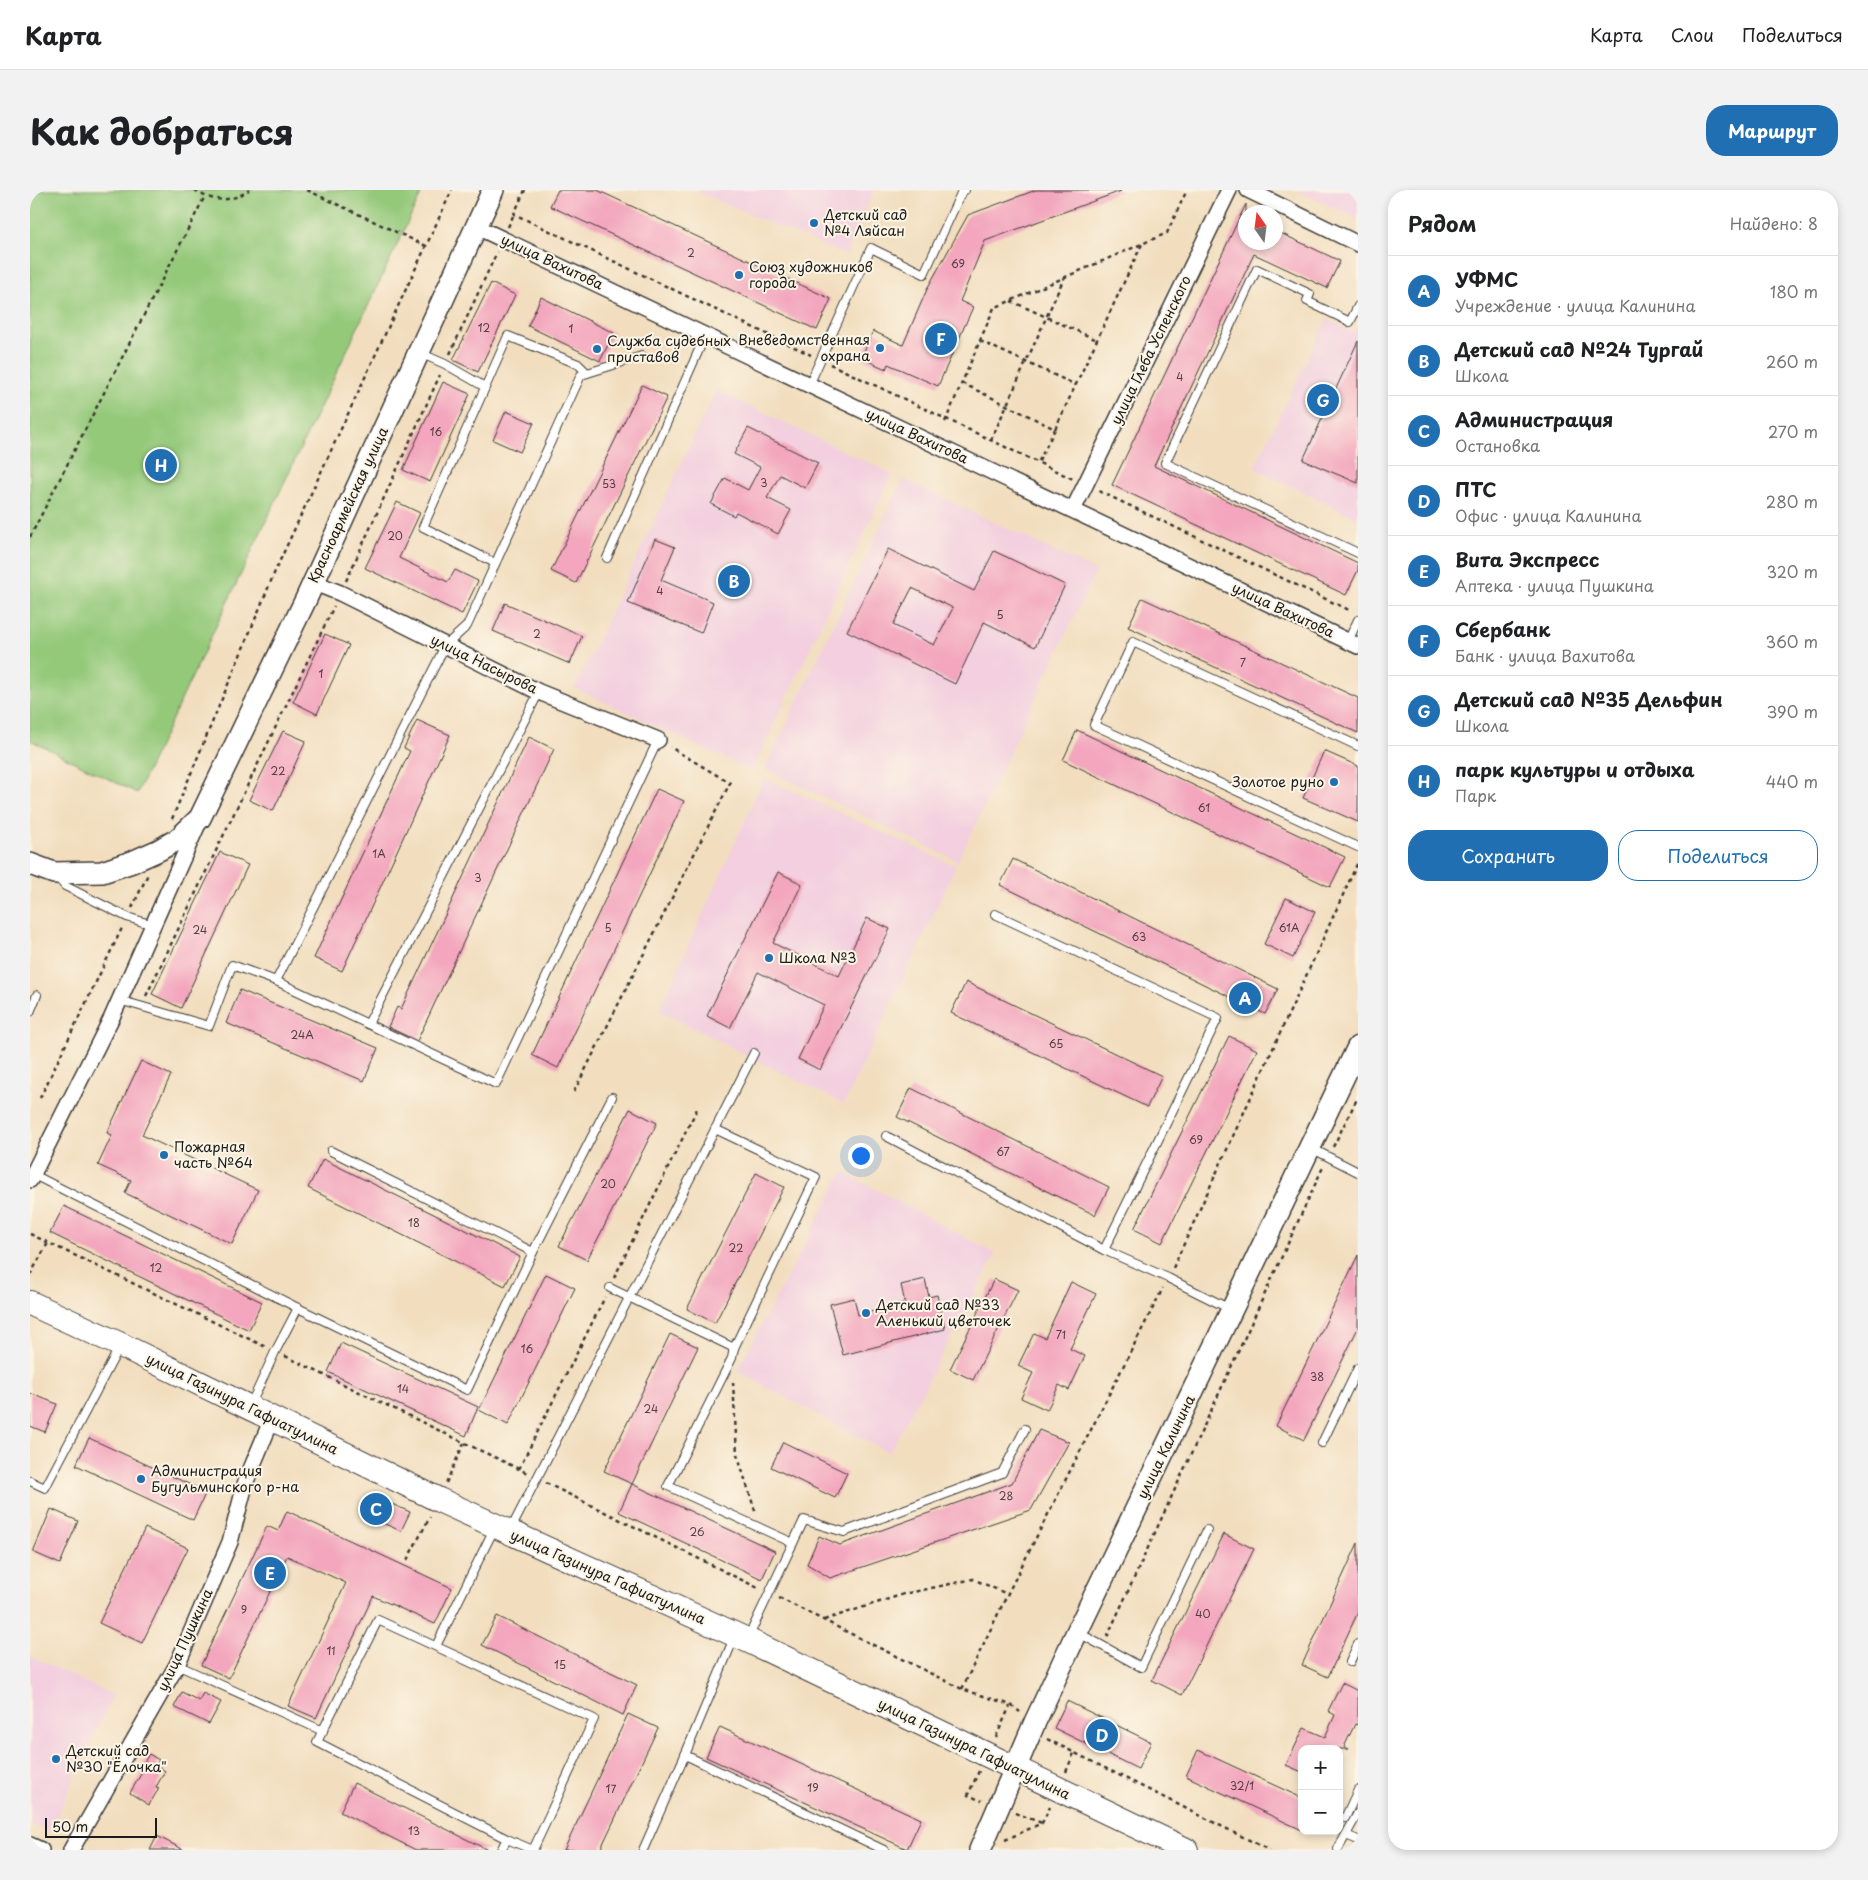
<!DOCTYPE html>
<html lang="ru">
<meta charset="utf-8">
<style>
body{margin:0;font-family:"Playpen Sans",sans-serif;background:#f2f2f2;color:#202124}
.controls{position:absolute;right:15px;bottom:15px;display:grid;overflow:hidden;border-radius:10px;box-shadow:0 2px 8px #0003}
.controls button{width:45px;height:45px;display:grid;place-items:center;padding:0;border:0;border-bottom:1px solid #e0e0e0;background:#fff;color:#202124;font:25px sans-serif}
.compass{position:absolute;left:1208px;top:15px;width:45px;height:45px;border-radius:50%;background:#fff;box-shadow:0 2px 8px #0003;rotate:346deg}
.scale{position:absolute;left:15px;bottom:12px;width:112px;box-sizing:border-box;padding-left:5px;border:2px solid #1c1c1c;border-top:0;font-size:14px;line-height:18px;white-space:nowrap;color:#1c1c1c;-webkit-text-stroke:4px #fcf5e5;paint-order:stroke}
.you{position:absolute;left:830px;top:965px;width:18px;height:18px;margin:-12px;border:4px solid #fff;border-radius:50%;background:#1a73e8;box-shadow:0 0 0 8px #1a73e833}
.badge{display:grid;place-items:center;width:32px;height:32px;border-radius:50%;background:#1f6fb2;color:#fff;font-size:16px;font-weight:700}
.pin{position:absolute;translate:-50% -50%;border:2px solid #fff;box-shadow:0 1px 5px #0006}
.list{margin:0;padding:0;list-style:none}
h2{display:flex;justify-content:space-between;align-items:center;height:65px;margin:0;padding:0 20px;font-size:21px}
h2 small{font-size:16px;font-weight:400;color:#757577}
.list li{display:grid;grid-template-columns:32px 1fr auto;gap:15px;align-items:center;box-sizing:border-box;height:70px;padding:0 20px;border-top:1px solid #e0e0e0}
.list b{display:block;font-size:19px;white-space:nowrap}
.list p{margin:0;font-size:16px;white-space:nowrap;color:#757577}
.list em{font-size:16px;font-style:normal;color:#757577}
.actions{display:flex;gap:10px;padding:15px 20px}
.actions a{flex:1;padding:11px 0;border:1px solid #1f6fb2;border-radius:20px;text-align:center;font-size:18px;color:#1f6fb2}
.actions .main{background:#1f6fb2;color:#fff}
.map{position:relative;flex:none;width:1328px;height:1660px;overflow:hidden;border-radius:20px}
header{display:flex;align-items:center;gap:30px;box-sizing:border-box;height:70px;padding:0 25px;background:#fff;border-bottom:1px solid #e0e0e0}
header strong{font-size:24px}
nav{display:flex;gap:28px;margin-inline-start:auto;font-size:18px}
.intro{display:flex;align-items:center;justify-content:space-between;box-sizing:border-box;height:120px;padding:0 30px}
h1{margin:0;font-size:35px}
.button{padding:12px 22px;border-radius:20px;background:#1f6fb2;color:#fff;font-size:18px;font-weight:700}
main{display:flex;gap:30px;padding:0 30px}
aside{flex:1;background:#fff;border-radius:20px;box-shadow:0 2px 8px #0003}
.map>svg:first-child{display:block}
</style>
<header>
<strong>Карта</strong>
<nav><a>Карта</a><a>Слои</a><a>Поделиться</a></nav>
</header>
<div class="intro"><h1>Как добраться</h1><a class="button">Маршрут</a></div>
<main>
<div class="map">
<svg width="1328" height="1660" viewBox="0 0 1328 1660">
<rect width="100%" height="100%" fill="#fcf5e5"/>
<filter id="ink" filterUnits="userSpaceOnUse"><feTurbulence type="fractalNoise" baseFrequency=".02" numOctaves="2"/><feDisplacementMap in="SourceGraphic" scale="10" xChannelSelector="R" yChannelSelector="G"/><feConvolveMatrix kernelMatrix="1 2 1 2 8 2 1 2 1" color-interpolation-filters="sRGB"/></filter>
<filter id="wash" filterUnits="userSpaceOnUse"><feTurbulence type="fractalNoise" baseFrequency=".0096" numOctaves="4" result="noise"/><feDisplacementMap in="SourceGraphic" scale="20" xChannelSelector="R" yChannelSelector="G"/><feGaussianBlur stdDeviation="1.12" result="paint"/><feColorMatrix in="noise" values="0 0 0 0 0 0 0 0 0 0 0 0 0 0 0 0 0 1.4 0 .05"/><feComposite in="paint" operator="in"/></filter>
<g filter="url(#wash)">
<rect width="100%" height="100%" fill="#f2debf"/>
<g fill="#f3cfdf">
<polygon points="663,0 844,0 816,65"/>
<polygon points="1267,0 1328,0 1328,29"/>
<polygon points="1297,129 1324,143 1328,136 1328,329 1224,278"/>
<polygon points="686,200 862,284 722,581 545,498"/>
<polygon points="873,289 1066,381 928,671 735,579"/>
<polygon points="734,588 926,676 814,914 629,821"/>
<polygon points="813,982 966,1064 859,1263 707,1181"/>
<polygon points="0,1466 83,1505 19,1642 0,1633"/>
</g>
<polygon fill="#94c97a" stroke="#58724b" points="0,0 393,0 107,603 0,550"/>
<g id="blocks">
<g fill="#f3a6bd" fill-rule="evenodd">
<polygon points="528,0 567,0 801,109 787,140 520,16"/>
<polygon points="1006,0 1090,0 1091,1 955,51 930,111 943,117 908,196 858,174 856,179 831,168 843,141 873,155 898,97 938,25"/>
<polygon points="1216,14 1216,52 1246,52 1246,41 1310,71 1297,98 1224,64 1124,276 1328,373 1328,380 1316,405 1082,295"/>
<polygon points="461,93 485,105 448,182 423,170"/>
<polygon points="511,107 584,143 570,171 498,136"/>
<polygon points="1328,151 1328,293 1273,270"/>
<polygon points="413,192 440,204 400,292 373,280"/>
<polygon points="612,195 637,207 546,393 521,381"/>
<polygon points="476,221 504,233 490,262 463,250"/>
<polygon points="718,238 788,273 775,298 750,285 737,308 761,320 748,344 706,322 704,326 681,314 695,288 718,300 730,277 704,264"/>
<polygon points="367,312 390,323 369,368 418,392 425,380 448,391 432,424 335,378"/>
<polygon points="625,349 645,357 631,390 683,412 671,443 598,413"/>
<path d="M 858,359 L 944,401 L 964,361 L 1035,395 L 1005,457 L 954,432 L 925,494 L 817,441 ZM 882,398 L 923,418 L 904,455 L 863,435 Z"/>
<polygon points="1112,408 1328,508 1328,543 1098,437"/>
<polygon points="475,413 552,446 540,474 463,441"/>
<polygon points="295,444 319,455 287,524 263,512"/>
<polygon points="387,530 420,545 312,781 284,768 380,561 374,558"/>
<polygon points="1047,540 1315,667 1300,697 1033,570"/>
<polygon points="253,541 276,551 243,621 219,610"/>
<polygon points="499,547 524,559 387,851 358,837 367,817 371,819"/>
<polygon points="1294,561 1328,576 1328,632 1273,608"/>
<polygon points="627,599 654,611 528,878 502,865"/>
<polygon points="190,662 218,675 151,818 122,804"/>
<polygon points="983,669 1248,799 1235,824 970,695"/>
<polygon points="748,682 772,694 743,753 809,786 837,728 860,739 790,880 768,869 794,815 728,782 700,838 677,826"/>
<polygon points="1256,708 1285,722 1263,768 1234,754"/>
<polygon points="936,792 1132,886 1117,917 921,823"/>
<polygon points="210,800 348,858 334,891 196,833"/>
<polygon points="1199,846 1227,860 1132,1053 1104,1039"/>
<polygon points="111,871 141,885 112,945 228,1000 202,1054 95,1003 101,990 68,975 82,945 77,943"/>
<polygon points="881,898 1079,997 1065,1025 867,927"/>
<polygon points="600,919 627,933 557,1070 529,1056"/>
<polygon points="293,969 490,1067 475,1096 278,998"/>
<polygon points="726,983 754,997 685,1133 657,1119"/>
<polygon points="34,1016 232,1112 219,1140 20,1043"/>
<polygon points="1328,1065 1328,1138 1274,1250 1246,1236"/>
<polygon points="516,1084 545,1098 478,1235 449,1220"/>
<polygon points="895,1089 899,1107 907,1105 915,1139 813,1165 800,1114 824,1108 828,1125 875,1113 871,1095"/>
<polygon points="964,1089 988,1100 943,1190 920,1179"/>
<polygon points="1041,1092 1066,1104 1040,1159 1055,1166 1039,1200 1029,1195 1017,1220 991,1208 1003,1183 988,1176 1004,1143 1015,1148"/>
<polygon points="640,1144 668,1157 602,1294 574,1281"/>
<polygon points="311,1153 448,1217 436,1246 298,1182"/>
<polygon points="0,1203 27,1214 15,1242 0,1236"/>
<polygon points="1009,1240 1039,1252 1001,1320 800,1388 777,1374 789,1346 810,1355 982,1293"/>
<polygon points="59,1248 176,1302 163,1330 46,1275"/>
<polygon points="753,1252 817,1283 805,1308 741,1277"/>
<polygon points="602,1294 745,1361 732,1389 589,1322"/>
<polygon points="341,1305 380,1322 371,1341 332,1324"/>
<polygon points="21,1319 48,1331 30,1374 3,1362"/>
<polygon points="257,1321 422,1398 405,1434 343,1406 286,1528 258,1516 316,1393 257,1366 199,1488 171,1475 237,1336 248,1341"/>
<polygon points="115,1338 158,1358 112,1453 69,1433"/>
<polygon points="1194,1344 1224,1359 1152,1505 1122,1490"/>
<polygon points="1328,1353 1328,1422 1298,1487 1272,1475"/>
<polygon points="467,1426 607,1495 593,1525 452,1455"/>
<polygon points="1312,1493 1328,1501 1328,1535 1325,1534 1314,1557 1319,1559 1272,1559 1272,1582 1256,1575 1274,1538 1295,1547 1305,1525 1298,1521"/>
<polygon points="152,1502 169,1511 173,1503 191,1512 179,1534 144,1517"/>
<polygon points="1037,1511 1121,1552 1108,1579 1024,1538"/>
<polygon points="598,1524 628,1538 570,1660 534,1660"/>
<polygon points="690,1537 891,1629 877,1659 676,1567"/>
<polygon points="1168,1560 1272,1608 1272,1640 1156,1586"/>
<polygon points="119,1564 129,1570 126,1575 135,1581 126,1597 129,1598 119,1615 100,1603 114,1579 111,1577"/>
<polygon points="324,1593 458,1660 386,1660 310,1622"/>
<polygon points="127,1646 154,1660 120,1660"/>
</g>
</g>
</g>
<g filter="url(#ink)">
<use href="#blocks" fill-opacity="0" stroke="#3c3934" stroke-width="1"/>
<g fill="none" stroke-linecap="round" stroke-linejoin="round">
<g stroke="#3c3934" stroke-width="10">
<g id="lane">
<polyline points="1328,116 1320,132 1277,111 1280,104 1227,79 1135,273 1328,363"/>
<polyline points="390,163 415,174 455,197"/>
<polyline points="779,195 841,58 894,84 932,1 935,0"/>
<polyline points="577,368 675,146"/>
<polyline points="465,373 393,337 478,146 548,174 557,183"/>
<polyline points="1318,451 1328,430"/>
<polyline points="1328,556 1103,452 1064,535 1328,657"/>
<polyline points="27,687 35,696 97,727 123,735"/>
<polyline points="965,724 1188,828 1074,1060"/>
<polyline points="246,791 415,456 437,436 551,185 612,166"/>
<polyline points="89,810 179,836 202,775 246,791 466,894 628,550"/>
<polyline points="0,822 7,805"/>
<polyline points="338,834 509,502"/>
<polyline points="685,939 786,987 704,1158 702,1168 638,1296 763,1353 718,1448"/>
<polyline points="856,946 1074,1060 1138,1088 1200,1119"/>
<polyline points="1281,958 1328,982"/>
<polyline points="301,961 503,1062"/>
<polyline points="2,984 268,1118"/>
<polyline points="580,1098 704,1158"/>
<polyline points="220,1216 245,1162 268,1118 437,1200 503,1062 582,907"/>
<polyline points="1292,1253 1328,1178"/>
<polyline points="0,1291 15,1298 90,1156"/>
<polyline points="481,1339 724,863"/>
<polyline points="763,1353 774,1330 814,1342 972,1283 995,1239"/>
<polygon points="348,1430 564,1529 503,1660 477,1649 287,1552"/>
<polyline points="1049,1443 1111,1477 1177,1340"/>
<polyline points="406,1456 465,1337"/>
<polyline points="1320,1472 1328,1454"/>
<polyline points="147,1475 293,1541"/>
<polyline points="655,1565 854,1660"/>
<polyline points="1315,1628 1328,1600"/>
<polyline points="1316,1645 1328,1650"/>
<polyline points="1308,1659 1328,1623"/>
<polyline points="471,1660 477,1649"/>
<polyline points="613,1660 655,1565 704,1448"/>
</g>
</g>
<g stroke="#3c3934" stroke-width="18">
<g id="street">
<polyline points="1218,0 1328,54"/>
<polyline points="447,37 1328,456"/>
<polyline points="1043,320 1199,0"/>
<polyline points="282,392 310,403 509,502 628,550"/>
<polyline points="0,990 82,827 168,634"/>
<polyline points="0,1655 11,1660"/>
<polyline points="41,1660 147,1475 200,1352 216,1291 242,1229"/>
</g>
</g>
<g stroke="#3c3934" stroke-width="24">
<g id="secondary">
<polyline points="0,674 24,683 72,682 102,672 129,660 148,649 170,628 276,409 463,0"/>
<polyline points="950,1660 1005,1532 1047,1442 1328,857"/>
</g>
</g>
<g stroke="#3c3934" stroke-width="26">
<polyline id="primary" points="0,1113 91,1155 409,1310 717,1450 1156,1660"/>
</g>
<g stroke="#3c3934" stroke-width="2.5" stroke-dasharray="4 4" stroke-linecap="butt">
<path d="M 165,0 C 182,13 202,12 219,0"/>
<polyline points="277,0 396,56"/>
<polyline points="495,0 484,24 781,165"/>
<polyline points="478,37 484,24"/>
<polyline points="981,111 1067,150"/>
<polyline points="950,151 1046,195"/>
<polyline points="420,164 467,62"/>
<polyline points="800,174 1043,289"/>
<polyline points="932,193 1025,239 1008,273"/>
<polyline points="915,232 964,118 1137,43 1157,0"/>
<polyline points="1025,239 1112,54"/>
<polyline points="961,250 1034,88"/>
<polyline points="1069,301 1321,421"/>
<polyline points="0,347 175,6"/>
<polyline points="316,391 410,185"/>
<polyline points="142,629 246,379 422,0"/>
<polyline points="102,718 118,684"/>
<polyline points="116,806 304,416"/>
<polyline points="544,902 700,593 640,557"/>
<polyline points="10,908 93,736"/>
<polyline points="1303,957 1328,907"/>
<polyline points="0,1044 236,1157"/>
<polyline points="1143,1078 1328,672"/>
<polyline points="0,1085 18,1053"/>
<polyline points="584,1088 667,919"/>
<polyline points="255,1166 497,1283"/>
<polyline points="703,1192 707,1264 726,1324"/>
<polyline points="489,1279 575,1107"/>
<polyline points="416,1293 434,1253"/>
<polyline points="516,1293 730,1399"/>
<polyline points="377,1370 400,1327"/>
<polyline points="749,1408 932,1499 981,1515 990,1522"/>
<polyline points="794,1430 874,1404 943,1389 977,1404"/>
<polyline points="1077,1447 1294,975"/>
<polyline points="932,1499 979,1401 1133,1098"/>
<polyline points="966,1547 980,1516"/>
<polyline points="1017,1549 1239,1660"/>
<polyline points="949,1581 938,1605 952,1611"/>
<polyline points="1036,1582 1044,1563"/>
<polyline points="985,1623 1012,1633"/>
<polyline points="975,1650 1012,1633 1020,1617"/>
</g>
<use href="#lane" stroke="#fff" stroke-width="8"/>
<use href="#street" stroke="#fff" stroke-width="15"/>
<use href="#secondary" stroke="#fff" stroke-width="21"/>
<use href="#primary" stroke="#fff" stroke-width="24"/>
</g>
</g>
<g fill="#1f6fb2" stroke="#fcf5e5" stroke-width="2">
<circle cx="784" cy="33" r="5"/>
<circle cx="709" cy="85" r="5"/>
<circle cx="850" cy="158" r="5"/>
<circle cx="567" cy="159" r="5"/>
<circle cx="1304" cy="592" r="5"/>
<circle cx="739" cy="768" r="5"/>
<circle cx="134" cy="965" r="5"/>
<circle cx="836" cy="1123" r="5"/>
<circle cx="111" cy="1289" r="5"/>
<circle cx="26" cy="1569" r="5"/>
</g>
<g text-anchor="middle" stroke-width="4" stroke-linejoin="round" paint-order="stroke">
<g font-size="11" fill="#523e44">
<text x="661" y="67">2</text>
<text x="928" y="78">69</text>
<text x="454" y="142">12</text>
<text x="541" y="143">1</text>
<text x="1150" y="191">4</text>
<text x="406" y="246">16</text>
<text x="734" y="297">3</text>
<text x="579" y="298">53</text>
<text x="365" y="350">20</text>
<text x="630" y="405">4</text>
<text x="970" y="429">5</text>
<text x="507" y="448">2</text>
<text x="1213" y="477">7</text>
<text x="291" y="488">1</text>
<text x="248" y="585">22</text>
<text x="1174" y="622">61</text>
<text x="349" y="668">1А</text>
<text x="448" y="692">3</text>
<text x="578" y="742">5</text>
<text x="1259" y="742">61А</text>
<text x="170" y="744">24</text>
<text x="1109" y="751">63</text>
<text x="272" y="849">24А</text>
<text x="1026" y="858">65</text>
<text x="1166" y="954">69</text>
<text x="973" y="966">67</text>
<text x="578" y="998">20</text>
<text x="384" y="1037">18</text>
<text x="706" y="1062">22</text>
<text x="126" y="1082">12</text>
<text x="1031" y="1149">71</text>
<text x="497" y="1163">16</text>
<text x="1287" y="1191">38</text>
<text x="373" y="1203">14</text>
<text x="621" y="1223">24</text>
<text x="976" y="1310">28</text>
<text x="667" y="1346">26</text>
<text x="214" y="1424">9</text>
<text x="1173" y="1428">40</text>
<text x="301" y="1465">11</text>
<text x="530" y="1479">15</text>
<text x="1212" y="1600">32/1</text>
<text x="783" y="1602">19</text>
<text x="581" y="1603">17</text>
<text x="384" y="1645">13</text>
</g>
<g font-size="14" fill="#1c1c1c" stroke="#fcf5e5" text-anchor="start">
<text x="794" y="30">Детский сад<tspan x="794" dy="16">№4 Ляйсан</tspan></text>
<text x="719" y="82">Союз художников<tspan x="719" dy="16">города</tspan></text>
<text x="840" y="155" text-anchor="end">Вневедомственная<tspan x="840" dy="16">охрана</tspan></text>
<text x="577" y="156">Служба судебных<tspan x="577" dy="16">приставов</tspan></text>
<text x="1294" y="597" text-anchor="end">Золотое руно</text>
<text x="749" y="773">Школа №3</text>
<text x="144" y="962">Пожарная<tspan x="144" dy="16">часть №64</tspan></text>
<text x="846" y="1120">Детский сад №33<tspan x="846" dy="16">Аленький цветочек</tspan></text>
<text x="121" y="1286">Администрация<tspan x="121" dy="16">Бугульминского р-на</tspan></text>
<text x="36" y="1566">Детский сад<tspan x="36" dy="16">№30 "Ёлочка"</tspan></text>
</g>
<g font-size="14" fill="#1c1c1c" stroke="#fcf5e5">
<text transform="translate(522 72) rotate(25)" y="5">улица Вахитова</text>
<text transform="translate(1121 160) rotate(-64)" y="5">улица Глеба Успенского</text>
<text transform="translate(887 246) rotate(25)" y="5">улица Вахитова</text>
<text transform="translate(318 315) rotate(-65)" y="5">Красноармейская улица</text>
<text transform="translate(1253 420) rotate(25)" y="5">улица Вахитова</text>
<text transform="translate(454 474) rotate(26)" y="5">улица Насырова</text>
<text transform="translate(212 1214) rotate(26)" y="5">улица Газинура Гафиатуллина</text>
<text transform="translate(1136 1257) rotate(-64)" y="5">улица Калинина</text>
<text transform="translate(578 1387) rotate(24)" y="5">улица Газинура Гафиатуллина</text>
<text transform="translate(155 1450) rotate(-65)" y="5">улица Пушкина</text>
<text transform="translate(944 1559) rotate(26)" y="5">улица Газинура Гафиатуллина</text>
</g>
</g>
</svg>
<div class="controls">
<button>+</button>
<button>−</button>
</div>
<svg class="compass" viewBox="-18 -18 36 36"><path d="M0-13l5 13h-10z" fill="#e53935"/><path d="M0 13l5-13h-10z" fill="#757577"/></svg>
<div class="scale">50 m</div>
<div class="you"></div>
<div class="pin badge" style="left:1215px;top:808px">A</div>
<div class="pin badge" style="left:704px;top:391px">B</div>
<div class="pin badge" style="left:346px;top:1319px">C</div>
<div class="pin badge" style="left:1072px;top:1545px">D</div>
<div class="pin badge" style="left:240px;top:1383px">E</div>
<div class="pin badge" style="left:911px;top:149px">F</div>
<div class="pin badge" style="left:1293px;top:210px">G</div>
<div class="pin badge" style="left:131px;top:275px">H</div>
</div>
<aside>
<h2>Рядом<small>Найдено: 8</small></h2>
<ul class="list">
<li><span class="badge">A</span><div><b>УФМС</b><p>Учреждение · улица Калинина</p></div><em>180 m</em></li>
<li><span class="badge">B</span><div><b>Детский сад №24 Тургай</b><p>Школа</p></div><em>260 m</em></li>
<li><span class="badge">C</span><div><b>Администрация</b><p>Остановка</p></div><em>270 m</em></li>
<li><span class="badge">D</span><div><b>ПТС</b><p>Офис · улица Калинина</p></div><em>280 m</em></li>
<li><span class="badge">E</span><div><b>Вита Экспресс</b><p>Аптека · улица Пушкина</p></div><em>320 m</em></li>
<li><span class="badge">F</span><div><b>Сбербанк</b><p>Банк · улица Вахитова</p></div><em>360 m</em></li>
<li><span class="badge">G</span><div><b>Детский сад №35 Дельфин</b><p>Школа</p></div><em>390 m</em></li>
<li><span class="badge">H</span><div><b>парк культуры и отдыха</b><p>Парк</p></div><em>440 m</em></li>
</ul>
<div class="actions"><a class="main">Сохранить</a><a>Поделиться</a></div>
</aside>
</main>
